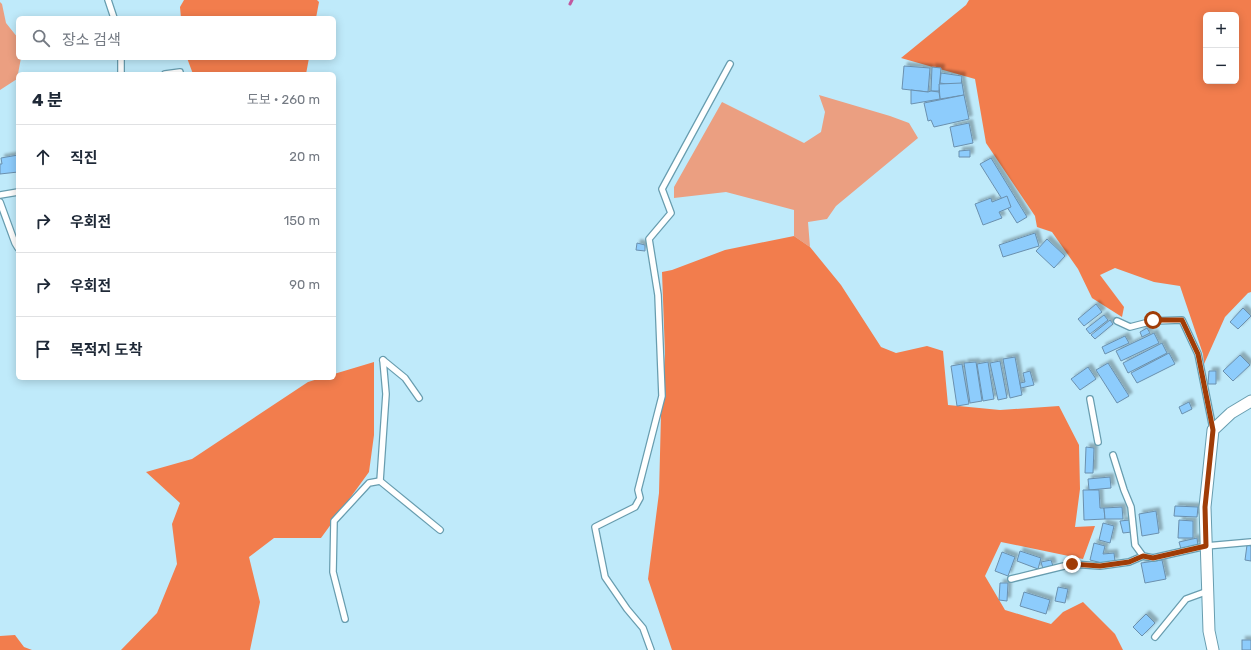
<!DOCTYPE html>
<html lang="ko">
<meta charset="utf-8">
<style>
body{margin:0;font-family:Rubik,"Noto Sans KR",sans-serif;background:#f2f2f3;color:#1f2937}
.controls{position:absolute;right:12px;top:12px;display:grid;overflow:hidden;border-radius:6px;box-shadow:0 2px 10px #0003}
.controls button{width:36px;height:36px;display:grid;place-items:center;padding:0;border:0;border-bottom:1px solid #e0e1e3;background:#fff;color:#1f2937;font:20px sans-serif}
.stop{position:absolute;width:12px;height:12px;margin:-9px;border:3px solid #a03c06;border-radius:50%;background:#fff}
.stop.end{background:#a03c06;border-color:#fff;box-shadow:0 1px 4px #0008}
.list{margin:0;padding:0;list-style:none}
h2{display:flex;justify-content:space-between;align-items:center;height:52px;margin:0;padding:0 16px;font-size:17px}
h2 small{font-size:13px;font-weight:400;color:#747a83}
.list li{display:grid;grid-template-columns:26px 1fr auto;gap:12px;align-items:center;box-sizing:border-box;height:64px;padding:0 16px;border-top:1px solid #e0e1e3}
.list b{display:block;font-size:15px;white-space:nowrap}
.list em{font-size:13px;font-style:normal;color:#747a83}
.icon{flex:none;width:22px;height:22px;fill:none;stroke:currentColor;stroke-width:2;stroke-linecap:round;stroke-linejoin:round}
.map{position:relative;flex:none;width:1251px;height:650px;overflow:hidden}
.search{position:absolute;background:#fff;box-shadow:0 2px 10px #0003;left:16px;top:16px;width:320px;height:44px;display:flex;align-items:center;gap:10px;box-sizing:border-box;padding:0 14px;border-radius:6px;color:#747a83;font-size:15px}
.panel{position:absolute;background:#fff;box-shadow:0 2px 10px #0003;left:16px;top:72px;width:320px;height:308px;border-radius:6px}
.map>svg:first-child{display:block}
</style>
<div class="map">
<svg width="1251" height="650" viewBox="0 0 1251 650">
<defs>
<filter id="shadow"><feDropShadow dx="3.5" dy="-3.5" stdDeviation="1" flood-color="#0004"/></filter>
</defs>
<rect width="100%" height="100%" fill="#bfeafa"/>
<g fill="#eb9f81">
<polygon points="0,2 2,4 6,23 18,38 18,58 21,58 17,79 0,90"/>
<polygon points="819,95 890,116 909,123 918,138 836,206 827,219 808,222 810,247 794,236 794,210 726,192 674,198 674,187 722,102 804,143 821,132 825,112"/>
</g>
<g fill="#f27d4d" fill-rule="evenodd">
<polygon points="184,0 317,0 319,2 316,18 181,18 180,7"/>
<path d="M 969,0 L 1251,0 L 1251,292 L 1248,293 L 1225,317 L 1204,364 L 1203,354 L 1180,286 L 1154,282 L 1115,268 L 1100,275 L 1124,307 L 1122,317 L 1092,298 L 1078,269 L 1052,232 L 1037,227 L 1035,216 L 986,143 L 975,79 L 901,58 L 966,5 ZM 1206,15 L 1236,15 L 1236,81 L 1206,81 Z"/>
<polygon points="187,58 309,58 306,74 193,74"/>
<polygon points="794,236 810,247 841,285 881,347 896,353 927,346 943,351 948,405 1000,410 1059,406 1079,445 1080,489 1075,527 1095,526 1083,559 1001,542 985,576 1005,610 1051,624 1063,612 1083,602 1115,634 1123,650 672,650 648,579 659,493 661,415 665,354 662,272 672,270 725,250"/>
<polygon points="374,362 374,435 369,472 321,538 274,538 249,557 260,602 250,650 121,650 157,613 177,564 172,524 180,503 146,472 192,459 308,382 321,378 334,378 334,374"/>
<polygon points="15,635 24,647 32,650 0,650 0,636"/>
</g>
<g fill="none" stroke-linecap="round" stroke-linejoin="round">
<polyline stroke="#c1589e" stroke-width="3" points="570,4 572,0"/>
</g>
<g fill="#8dccfc" stroke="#6a90ae" filter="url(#shadow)">
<polygon points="904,66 930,68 928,92 902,89"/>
<polygon points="932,67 941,68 939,91 931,91"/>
<polygon points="941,73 962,76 961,86 940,83"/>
<polygon points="962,83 964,95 940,99 939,84"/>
<polygon points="911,90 928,92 931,91 939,92 940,99 911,104"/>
<polygon points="964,95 969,119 934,127 931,120 928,121 924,103"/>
<polygon points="969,123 973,143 954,147 950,127"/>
<polygon points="970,150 970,157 959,157 959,151"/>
<polygon points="18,155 18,172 0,174 0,164 2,164 1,158"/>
<polygon points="991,158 1027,217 1017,223 980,164"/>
<polygon points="1007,196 1011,207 999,212 1002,218 983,225 975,204 991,198 992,202"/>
<polygon points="1035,233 1039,246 1003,257 999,245"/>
<polygon points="1047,239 1065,256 1054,268 1036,251"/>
<polygon points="637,243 645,245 645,251 636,250"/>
<polygon points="1096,304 1102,312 1084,326 1078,319"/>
<polygon points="1243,308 1251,316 1238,329 1230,322"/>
<polygon points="1104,315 1108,320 1090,334 1086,329"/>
<polygon points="1110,320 1113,324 1095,339 1091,335"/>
<polygon points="1147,328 1150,333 1142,337 1140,332"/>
<polygon points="1154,333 1159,343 1121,361 1116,351"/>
<polygon points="1125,336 1129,343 1105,354 1102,347"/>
<polygon points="1162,343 1167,353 1128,373 1123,363"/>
<polygon points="1169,353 1175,364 1137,383 1131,373"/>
<polygon points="1240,355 1250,365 1233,381 1223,371"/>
<polygon points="1015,357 1022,395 1010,398 1003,359"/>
<polygon points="1000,361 1007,398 998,400 990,363"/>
<polygon points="976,362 982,401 970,403 964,363"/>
<polygon points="988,362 994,399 983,401 977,364"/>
<polygon points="1108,363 1129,396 1117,403 1096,370"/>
<polygon points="962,364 969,404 957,406 951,366"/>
<polygon points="1088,367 1096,379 1080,390 1071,379"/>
<polygon points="1030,371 1034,385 1021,388 1020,383 1025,382 1023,373"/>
<polygon points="1209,371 1216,371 1216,384 1208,384"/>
<polygon points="1189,402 1192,409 1182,414 1179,407"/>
<polygon points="1086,447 1094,448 1093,473 1085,473"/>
<polygon points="1110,477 1111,488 1089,490 1088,479"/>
<polygon points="1083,490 1099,490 1100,508 1104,508 1105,519 1084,520"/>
<polygon points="1175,506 1198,507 1197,517 1174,516"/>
<polygon points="1122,507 1123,519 1105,519 1104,508"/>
<polygon points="1156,511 1159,533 1142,536 1139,514"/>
<polygon points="1130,520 1132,532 1123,533 1120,521"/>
<polygon points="1179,520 1193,521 1193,538 1178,538"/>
<polygon points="1103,523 1114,526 1110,543 1099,540"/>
<polygon points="1197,538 1198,546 1181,549 1179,542"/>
<polygon points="1094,543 1105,546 1103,554 1114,553 1115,561 1102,563 1090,560"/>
<polygon points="1247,545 1251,546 1251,561 1245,560"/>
<polygon points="1020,551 1041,558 1038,569 1017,561"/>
<polygon points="1002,552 1015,557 1008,576 995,571"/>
<polygon points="1051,560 1053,566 1043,569 1041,562"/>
<polygon points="1162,560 1166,579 1145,583 1141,563"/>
<polygon points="1000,583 1008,583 1007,601 999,600"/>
<polygon points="1058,587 1068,589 1065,603 1055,601"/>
<polygon points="1024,592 1050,600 1046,614 1020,606"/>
<polygon points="1146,614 1155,623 1142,636 1133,627"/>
<rect x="1242" y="640" width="9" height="10"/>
</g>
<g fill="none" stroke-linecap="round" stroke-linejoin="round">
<g stroke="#689daf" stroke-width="8">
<g id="service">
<polyline points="108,0 114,18"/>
<polyline points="121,58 121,74"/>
<polyline points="165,74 180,72"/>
<polyline points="0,195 18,192"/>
<polyline points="0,202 15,243 18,248"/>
<polyline points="1117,321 1130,327 1153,321 1182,320 1198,354 1213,429"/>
<polyline points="383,360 405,378 419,398"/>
<polyline points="1090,399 1098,442"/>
<polyline points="1113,455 1124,490 1131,507 1135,545 1143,556 1153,558 1206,546 1251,542"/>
<polyline points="380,481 386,394 383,360"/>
<polyline points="1011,579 1072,564 1100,566 1129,562 1143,556"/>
<polyline points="345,619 333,572 334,521 369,483 380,481 440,530"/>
<polyline points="1155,637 1186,599 1208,591"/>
<polyline points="651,650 643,628 627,609 605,577 595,527 635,507 640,498 638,490 662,396 658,295 649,239 671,213 662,189 730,64"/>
</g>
</g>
<g stroke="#689daf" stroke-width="13">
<polyline id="minor" points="1213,650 1209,631 1205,507 1213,430 1231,413 1251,401"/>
</g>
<use href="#service" stroke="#fff" stroke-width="5.5"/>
<use href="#minor" stroke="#fff" stroke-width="11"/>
</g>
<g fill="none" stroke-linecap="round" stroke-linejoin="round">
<polyline stroke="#a03c06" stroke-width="5" points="1072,564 1100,566 1129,562 1143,556 1153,558 1206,546 1205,507 1213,430 1198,354 1182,320 1153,320"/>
</g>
</svg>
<div class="controls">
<button>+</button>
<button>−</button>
</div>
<div class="stop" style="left:1153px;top:320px"></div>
<div class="stop end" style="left:1072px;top:564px"></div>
<div class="search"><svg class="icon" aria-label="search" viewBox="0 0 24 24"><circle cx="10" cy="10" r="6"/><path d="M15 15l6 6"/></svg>장소 검색</div>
<section class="panel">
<h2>4 분<small>도보 · 260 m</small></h2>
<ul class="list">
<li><svg class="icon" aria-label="ahead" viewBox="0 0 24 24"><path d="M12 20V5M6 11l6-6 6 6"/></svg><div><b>직진</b></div><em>20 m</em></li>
<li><svg class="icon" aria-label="right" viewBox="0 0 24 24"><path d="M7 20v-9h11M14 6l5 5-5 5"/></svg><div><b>우회전</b></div><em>150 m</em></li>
<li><svg class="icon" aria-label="right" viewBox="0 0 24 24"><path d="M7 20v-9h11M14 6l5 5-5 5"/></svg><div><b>우회전</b></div><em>90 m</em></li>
<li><svg class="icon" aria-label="arrive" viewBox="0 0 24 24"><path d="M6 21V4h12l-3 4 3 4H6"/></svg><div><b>목적지 도착</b></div></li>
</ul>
</section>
</div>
